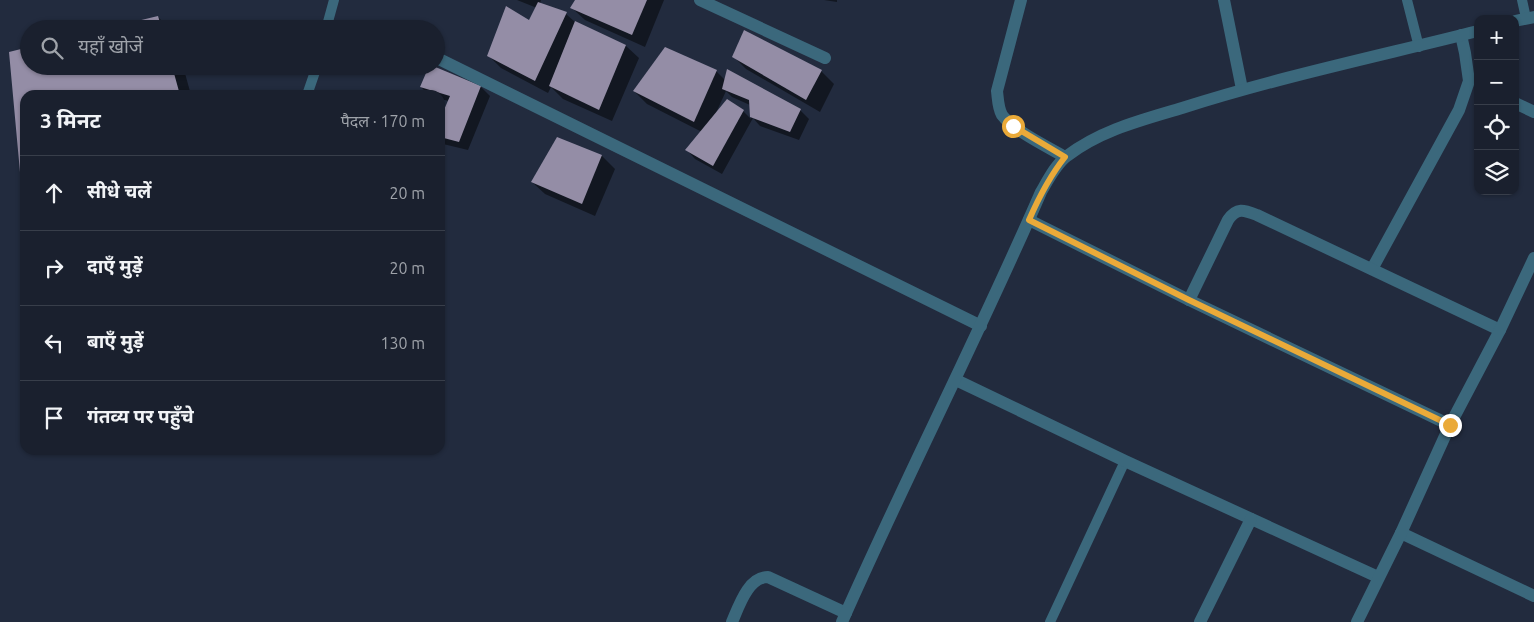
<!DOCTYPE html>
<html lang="hi">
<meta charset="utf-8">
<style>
body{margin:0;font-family:Ubuntu,"Noto Sans Devanagari",sans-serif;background:#232836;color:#f1f3f6}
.controls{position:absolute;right:15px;top:15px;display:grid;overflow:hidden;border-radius:10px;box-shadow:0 1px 4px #0004}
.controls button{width:45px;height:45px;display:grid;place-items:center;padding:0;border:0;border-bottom:1px solid #383e4a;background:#1a202e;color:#f1f3f6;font:25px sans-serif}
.stop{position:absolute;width:15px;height:15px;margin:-11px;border:4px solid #eaaa39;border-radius:50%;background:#fff}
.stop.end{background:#eaaa39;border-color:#fff;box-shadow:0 1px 5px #0008}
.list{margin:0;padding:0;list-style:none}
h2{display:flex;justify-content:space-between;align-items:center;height:65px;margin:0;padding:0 20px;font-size:21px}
h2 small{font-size:16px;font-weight:400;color:#9fa3aa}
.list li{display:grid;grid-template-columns:32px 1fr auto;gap:15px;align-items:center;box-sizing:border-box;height:75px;padding:0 20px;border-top:1px solid #383e4a}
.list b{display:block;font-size:19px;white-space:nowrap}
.list em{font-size:16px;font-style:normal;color:#9fa3aa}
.icon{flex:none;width:28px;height:28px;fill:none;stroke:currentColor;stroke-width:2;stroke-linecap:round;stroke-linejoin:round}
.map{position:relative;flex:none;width:1534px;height:622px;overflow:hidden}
.search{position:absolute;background:#1a202e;box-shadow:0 1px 4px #0004;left:20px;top:20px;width:425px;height:55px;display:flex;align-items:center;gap:12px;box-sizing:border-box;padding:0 18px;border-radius:28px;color:#9fa3aa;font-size:19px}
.panel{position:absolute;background:#1a202e;box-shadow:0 1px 4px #0004;left:20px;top:90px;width:425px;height:365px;border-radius:15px}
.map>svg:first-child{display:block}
</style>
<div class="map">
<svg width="1534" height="622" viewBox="0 0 1534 622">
<rect width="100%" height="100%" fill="#222b3e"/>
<g fill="#0007" fill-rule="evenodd">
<polygon points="517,0 541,0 540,4 566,14 575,22 626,46 639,58 612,121 563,99 551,87 548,93 501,68 489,56 530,22 537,8"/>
<polygon points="576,0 664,0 645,47 585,20 572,8"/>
<polygon points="824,0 837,0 837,2"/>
<polygon points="158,17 170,29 111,29"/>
<polygon points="11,53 29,66 183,66 191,95 25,95 25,196 23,194"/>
<polygon points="733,56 821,71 834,84 820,112 746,69"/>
<polygon points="430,66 481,87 490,96 468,150 443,144 440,140 440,123 449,101 440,99 440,95 429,95 421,87"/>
<path d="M 716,71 L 725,80 L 800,110 L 809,119 L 799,140 L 760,126 L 753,118 L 722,174 L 695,159 L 687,150 L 702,132 L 647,104 L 634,91 ZM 726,91 L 732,97 L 750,105 L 751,119 L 743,111 L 715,115 Z"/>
<polygon points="557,139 602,156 615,169 595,216 545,194 532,182"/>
</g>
<g fill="#948da6">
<polygon points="575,0 647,0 632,35 570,8"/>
<polygon points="538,2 567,12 535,81 487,56 506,6 529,20"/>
<polygon points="158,16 162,29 108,29 108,28"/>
<polygon points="575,21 626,45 599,110 549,86"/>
<polygon points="744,30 822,70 806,100 732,57"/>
<polygon points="29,47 29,66 172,66 180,95 25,95 25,193 22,194 9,52"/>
<polygon points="665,47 717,70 694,122 633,91"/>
<polygon points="429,66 433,66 481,86 459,142 440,137 440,119 450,96 420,87"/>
<polygon points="727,69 801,109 790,132 750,117 749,100 722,89"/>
<polygon points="727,99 744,110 713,166 685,150"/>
<polygon points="557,137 602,155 582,204 531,182"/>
</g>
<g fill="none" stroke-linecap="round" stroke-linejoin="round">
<g stroke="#3b687c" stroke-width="10">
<polyline points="1407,0 1419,47"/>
<polyline points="1522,0 1526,18"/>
<polyline points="326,29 334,0"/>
<polyline points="307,95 317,66"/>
<polyline points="1050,622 1125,461"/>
</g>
<g stroke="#3b687c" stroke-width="12">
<polyline points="700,0 825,58"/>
<path d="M 1021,0 L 997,91 C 998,99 998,108 1002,115 C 1013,130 1048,147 1065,157"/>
<polyline points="1224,0 1242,89"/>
<polyline points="1515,21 1534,17"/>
<polyline points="437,58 981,326"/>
<polyline points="1515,103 1534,112"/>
<polyline points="1029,220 1189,300 1450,425"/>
<polyline points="1372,269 1459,110 1469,81 1465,53 1461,35"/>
<path d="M 1189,300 L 1228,220 C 1237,207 1244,210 1257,215 L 1500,330"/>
<polyline points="956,380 1125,461 1378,577"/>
<polyline points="1401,533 1534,596"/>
<path d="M 732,622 C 739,606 748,577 768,577 L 846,613"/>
<path d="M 842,622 C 906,477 978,337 1041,192 C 1048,180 1056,164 1067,156 C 1101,130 1142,120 1182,108 C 1279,77 1379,56 1478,31"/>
<polyline points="1200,622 1251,519"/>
<polyline points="1357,622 1401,533 1450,425 1500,330 1534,258"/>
</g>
</g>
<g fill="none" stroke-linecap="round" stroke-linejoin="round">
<path stroke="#eaaa39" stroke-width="6" d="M 1013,126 L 1065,157 C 1049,177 1039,197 1029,220 L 1189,300 L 1450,425"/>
</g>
</svg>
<div class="controls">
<button>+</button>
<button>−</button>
<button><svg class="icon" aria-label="locate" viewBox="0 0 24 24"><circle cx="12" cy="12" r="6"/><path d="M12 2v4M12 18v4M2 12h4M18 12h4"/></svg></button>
<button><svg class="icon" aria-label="layers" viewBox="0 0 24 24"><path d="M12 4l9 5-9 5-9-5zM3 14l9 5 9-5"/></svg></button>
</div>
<div class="stop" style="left:1013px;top:126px"></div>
<div class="stop end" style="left:1450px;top:425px"></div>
<div class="search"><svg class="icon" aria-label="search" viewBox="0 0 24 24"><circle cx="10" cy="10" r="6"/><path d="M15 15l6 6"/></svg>यहाँ खोजें</div>
<section class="panel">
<h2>3 मिनट<small>पैदल · 170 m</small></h2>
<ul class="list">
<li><svg class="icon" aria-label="ahead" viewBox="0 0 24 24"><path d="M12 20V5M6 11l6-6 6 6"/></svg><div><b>सीधे चलें</b></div><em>20 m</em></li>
<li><svg class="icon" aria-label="right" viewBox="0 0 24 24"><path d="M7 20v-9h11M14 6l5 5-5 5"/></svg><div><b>दाएँ मुड़ें</b></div><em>20 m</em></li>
<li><svg class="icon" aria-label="left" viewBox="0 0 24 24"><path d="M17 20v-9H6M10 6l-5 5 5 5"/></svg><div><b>बाएँ मुड़ें</b></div><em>130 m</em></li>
<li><svg class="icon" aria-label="arrive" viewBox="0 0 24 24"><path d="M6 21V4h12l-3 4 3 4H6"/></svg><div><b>गंतव्य पर पहुँचे</b></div></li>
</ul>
</section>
</div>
